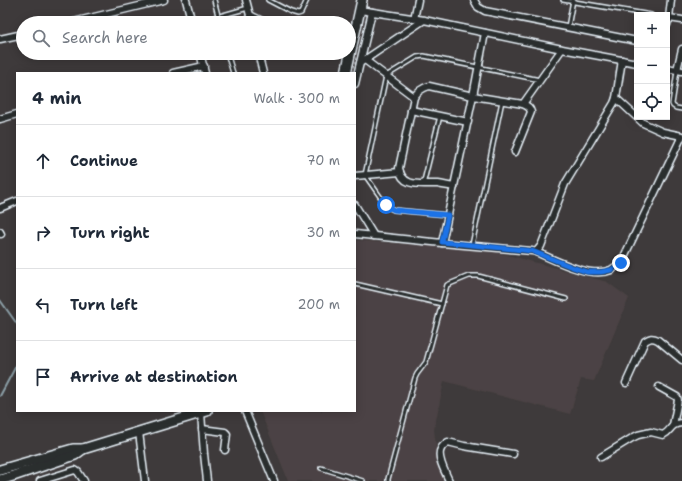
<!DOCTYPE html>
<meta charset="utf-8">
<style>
body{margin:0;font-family:"Shantell Sans",sans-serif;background:#f6f6f7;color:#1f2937}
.controls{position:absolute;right:12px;top:12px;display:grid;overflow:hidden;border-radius:0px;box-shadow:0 2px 10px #0003}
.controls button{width:36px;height:36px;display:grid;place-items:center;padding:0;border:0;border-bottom:1px solid #e0e1e3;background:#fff;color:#1f2937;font:20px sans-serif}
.stop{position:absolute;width:12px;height:12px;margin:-9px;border:3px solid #1a73e8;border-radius:50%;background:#fff}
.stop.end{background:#1a73e8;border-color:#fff;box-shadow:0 1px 4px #0008}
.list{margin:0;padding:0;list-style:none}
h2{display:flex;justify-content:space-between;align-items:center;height:52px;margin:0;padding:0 16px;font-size:17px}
h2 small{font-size:13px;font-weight:400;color:#747a83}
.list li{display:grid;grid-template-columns:26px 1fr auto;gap:12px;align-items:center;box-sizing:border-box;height:72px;padding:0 16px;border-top:1px solid #e0e1e3}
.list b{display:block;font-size:15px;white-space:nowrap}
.list em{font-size:13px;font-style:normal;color:#747a83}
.icon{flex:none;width:22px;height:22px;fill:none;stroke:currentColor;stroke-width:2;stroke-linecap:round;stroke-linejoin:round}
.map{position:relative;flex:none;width:682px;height:481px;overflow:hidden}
.search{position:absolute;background:#fff;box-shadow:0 2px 10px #0003;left:16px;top:16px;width:340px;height:44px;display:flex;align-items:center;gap:10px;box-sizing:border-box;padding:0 14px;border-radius:22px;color:#747a83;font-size:15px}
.panel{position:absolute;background:#fff;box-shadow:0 2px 10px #0003;left:16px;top:72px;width:340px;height:340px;border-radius:0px}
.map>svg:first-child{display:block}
</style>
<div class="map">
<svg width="682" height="481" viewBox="0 0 682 481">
<rect width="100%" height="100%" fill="#3e3a3b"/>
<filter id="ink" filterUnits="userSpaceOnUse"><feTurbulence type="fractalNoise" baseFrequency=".025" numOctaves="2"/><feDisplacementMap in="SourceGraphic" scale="8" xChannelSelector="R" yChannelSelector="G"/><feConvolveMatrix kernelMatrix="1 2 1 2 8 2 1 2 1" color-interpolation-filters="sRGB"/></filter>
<g filter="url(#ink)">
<polygon fill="#4c4344" points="355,240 493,251 607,282 629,298 594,381 581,379 570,414 444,381 434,430 438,460 444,481 289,481 288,480 260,411 355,411"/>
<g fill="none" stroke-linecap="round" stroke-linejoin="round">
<g stroke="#8ca0a8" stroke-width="2">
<polyline points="0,300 17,324"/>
<polyline points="0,396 17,364"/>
</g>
<g stroke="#e8f1f8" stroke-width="6">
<g id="lane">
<polyline points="214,0 220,23"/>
<polyline points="268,0 291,12 298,14 301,13 307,0"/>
<polyline points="563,0 651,15"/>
<polyline points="195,23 248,8"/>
<polyline points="568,27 573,0"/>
<polyline points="227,53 233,73"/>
<polyline points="677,71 672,104 673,106 676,108 682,109"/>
<polyline points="423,185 440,116"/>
<polyline points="448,215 394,210 390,208 386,205 365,175 386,76 417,57 424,56 540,80"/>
<polyline points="472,245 502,101"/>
<polyline points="355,284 442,304"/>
<polyline points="321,468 363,481"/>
<polyline points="388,481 388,479 415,378 417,374 426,362 447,285 469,276 478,276 566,299"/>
</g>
</g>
<g stroke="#e8f1f8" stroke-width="9">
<g id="street">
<polyline points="186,0 192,23"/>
<polyline points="246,0 252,23"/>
<polyline points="474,0 478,7 485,11 637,41"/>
<polyline points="360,10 424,20 562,49 637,63"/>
<polyline points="250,15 266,23"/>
<polyline points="669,18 682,20"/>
<polyline points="414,19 418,0"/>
<polyline points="69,23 164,0"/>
<polyline points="667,25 669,18 671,0"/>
<polyline points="0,39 23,34"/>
<polyline points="200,53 205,73"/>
<polyline points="258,53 263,73"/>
<polyline points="365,60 414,97"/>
<polyline points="360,63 424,20"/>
<polyline points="667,68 682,71"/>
<polyline points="677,70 682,49"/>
<polyline points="173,73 204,66"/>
<polyline points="355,84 372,12"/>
<polyline points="523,104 562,49"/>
<polyline points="411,110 468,122"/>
<polyline points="0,119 17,114"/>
<polyline points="355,176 400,172"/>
<path d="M 454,187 C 449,186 443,185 438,184 C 423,183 402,189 399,168 L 414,97 C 418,91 422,88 429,86 L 473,96 L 523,104 C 527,106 530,107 531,112 L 515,152"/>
<polyline points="355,205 374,236"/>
<polyline points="0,208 17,201"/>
<polyline points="0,232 1,234"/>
<polyline points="355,234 442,243 473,96 485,33"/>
<polyline points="442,243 532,251 536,252 541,246 565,184 614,103 616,98 622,60"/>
<path d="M 536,252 C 555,260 590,279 611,270 C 614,268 618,265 621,263 L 682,136 L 663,132 L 643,123 L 616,98"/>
<path d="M 626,383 L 645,341 C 650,338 652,337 658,340 L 682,360"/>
<polyline points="659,387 677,397 678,400 673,425"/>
<polyline points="245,411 274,481"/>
<polyline points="201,413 204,454 207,481"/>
<polyline points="202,429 225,432 227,434 225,450"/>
<polyline points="139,432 145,481"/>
<path d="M 601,457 L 632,438 L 638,435 L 651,432 L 663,435 C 672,431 669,424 682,423"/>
<polyline points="40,481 75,470 78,472 84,481"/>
<path d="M 449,481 C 446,473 436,457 441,449 C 442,446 445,444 448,442 L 464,446 L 513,454"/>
</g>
</g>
<g stroke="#e8f1f8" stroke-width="12">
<g id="secondary">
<polyline points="346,73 362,0"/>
<polyline points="0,470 73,449 83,449 207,411"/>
<polyline points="0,480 13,476 75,455 83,449"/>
</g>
</g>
<use href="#lane" stroke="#2a2d2e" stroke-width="3"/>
<use href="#street" stroke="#2a2d2e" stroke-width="6"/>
<use href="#secondary" stroke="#2a2d2e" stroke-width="9"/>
</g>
</g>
<g fill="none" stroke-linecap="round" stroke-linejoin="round" filter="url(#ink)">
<polyline stroke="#1a73e8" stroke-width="5" points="386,205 390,208 394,210 448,215 442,242 532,251 572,267 587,272 601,272 611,270 621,263"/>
</g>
</svg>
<div class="controls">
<button>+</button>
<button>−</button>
<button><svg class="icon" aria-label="locate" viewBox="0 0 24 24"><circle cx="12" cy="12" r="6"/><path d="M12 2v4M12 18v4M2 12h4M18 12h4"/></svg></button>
</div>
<div class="stop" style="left:386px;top:205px"></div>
<div class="stop end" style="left:621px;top:263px"></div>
<div class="search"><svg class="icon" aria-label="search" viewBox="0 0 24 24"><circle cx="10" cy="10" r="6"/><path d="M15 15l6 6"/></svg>Search here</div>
<section class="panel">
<h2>4 min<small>Walk · 300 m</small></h2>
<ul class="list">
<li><svg class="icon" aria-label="ahead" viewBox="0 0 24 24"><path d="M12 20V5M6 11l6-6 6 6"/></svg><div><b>Continue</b></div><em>70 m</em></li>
<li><svg class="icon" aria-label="right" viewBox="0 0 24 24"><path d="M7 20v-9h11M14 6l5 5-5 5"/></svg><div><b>Turn right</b></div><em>30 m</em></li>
<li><svg class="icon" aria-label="left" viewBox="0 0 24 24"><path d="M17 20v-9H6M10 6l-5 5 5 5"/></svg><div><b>Turn left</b></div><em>200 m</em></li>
<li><svg class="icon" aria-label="arrive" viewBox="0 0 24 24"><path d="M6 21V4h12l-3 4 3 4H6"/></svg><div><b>Arrive at destination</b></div></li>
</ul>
</section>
</div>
